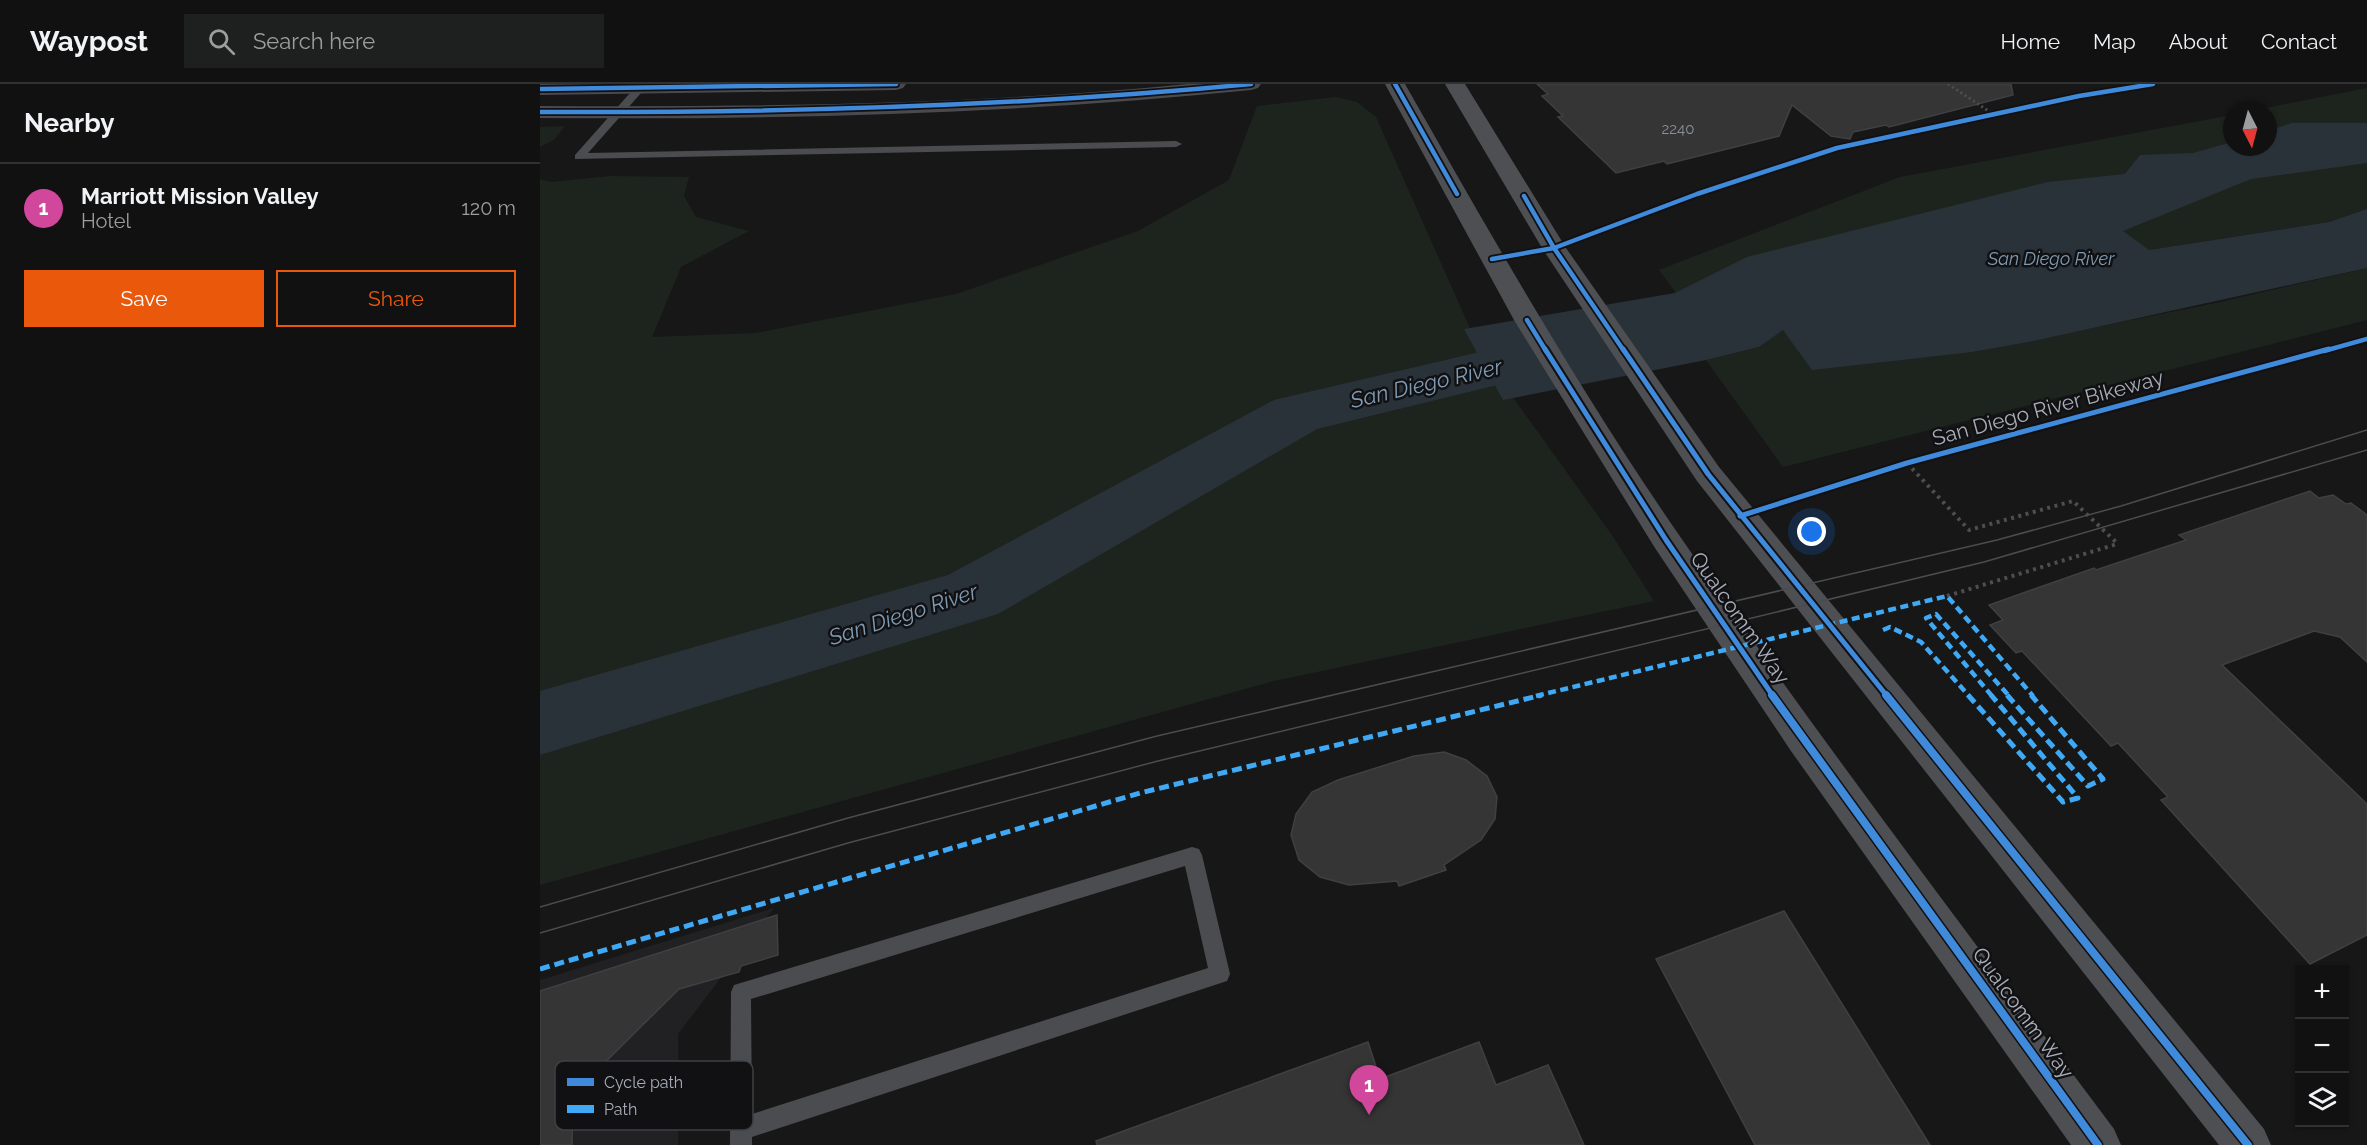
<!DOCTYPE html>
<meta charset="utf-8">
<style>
body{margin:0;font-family:Raleway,sans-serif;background:#1e1f1f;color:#f1f3f6}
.controls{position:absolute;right:18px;bottom:18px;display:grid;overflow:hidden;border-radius:0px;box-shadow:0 2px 4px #0004}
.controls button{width:54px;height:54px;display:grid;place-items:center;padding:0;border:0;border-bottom:2px solid #303131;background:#111;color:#f1f3f6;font:30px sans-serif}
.compass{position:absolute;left:1683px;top:18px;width:54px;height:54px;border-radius:50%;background:#111;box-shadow:0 2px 4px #0004;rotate:174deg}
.you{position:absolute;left:1272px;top:448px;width:21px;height:21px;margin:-15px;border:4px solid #fff;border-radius:50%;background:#1a73e8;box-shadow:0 0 0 9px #1a73e833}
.badge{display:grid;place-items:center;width:39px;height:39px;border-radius:50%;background:#ea580c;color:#fff;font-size:20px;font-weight:700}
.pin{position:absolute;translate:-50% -50px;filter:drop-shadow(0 2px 3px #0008)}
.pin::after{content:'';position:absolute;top:32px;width:21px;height:18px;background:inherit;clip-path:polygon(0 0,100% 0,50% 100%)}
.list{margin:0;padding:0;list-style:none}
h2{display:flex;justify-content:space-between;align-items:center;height:78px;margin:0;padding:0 24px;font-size:26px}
h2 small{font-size:20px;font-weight:400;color:#9c9d9f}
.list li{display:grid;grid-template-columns:39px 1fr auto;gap:18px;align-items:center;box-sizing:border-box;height:90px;padding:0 24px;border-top:2px solid #303131}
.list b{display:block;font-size:22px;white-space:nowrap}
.list p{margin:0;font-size:20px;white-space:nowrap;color:#9c9d9f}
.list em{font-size:20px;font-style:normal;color:#9c9d9f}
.actions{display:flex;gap:12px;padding:18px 24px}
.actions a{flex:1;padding:14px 0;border:2px solid #ea580c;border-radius:0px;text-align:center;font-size:21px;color:#ea580c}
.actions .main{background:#ea580c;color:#fff}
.icon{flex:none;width:33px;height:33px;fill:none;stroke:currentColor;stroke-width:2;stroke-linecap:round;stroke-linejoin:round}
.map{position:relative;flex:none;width:1827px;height:1061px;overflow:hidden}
header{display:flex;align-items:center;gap:36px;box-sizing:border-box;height:84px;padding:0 30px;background:#111;border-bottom:2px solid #303131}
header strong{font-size:28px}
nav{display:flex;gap:33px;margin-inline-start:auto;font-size:21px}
.search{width:420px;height:54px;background:#1e1f1f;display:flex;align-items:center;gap:15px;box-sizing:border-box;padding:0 21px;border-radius:0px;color:#9c9d9f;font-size:22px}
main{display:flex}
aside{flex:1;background:#111}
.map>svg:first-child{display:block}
</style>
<header>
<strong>Waypost</strong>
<div class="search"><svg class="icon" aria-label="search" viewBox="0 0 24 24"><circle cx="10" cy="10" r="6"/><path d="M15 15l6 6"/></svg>Search here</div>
<nav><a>Home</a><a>Map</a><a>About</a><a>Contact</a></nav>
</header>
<main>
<aside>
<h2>Nearby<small></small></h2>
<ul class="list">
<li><span class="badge" style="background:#d1479c">1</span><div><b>Marriott Mission Valley</b><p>Hotel</p></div><em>120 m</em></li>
</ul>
<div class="actions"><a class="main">Save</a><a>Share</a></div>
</aside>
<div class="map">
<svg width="1827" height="1061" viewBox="0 0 1827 1061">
<rect width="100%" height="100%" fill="#171717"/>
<polygon fill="#212123" points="234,824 138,950 138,1061 0,1061 0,896"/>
<g fill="#1d241e">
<polygon points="1827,4 1827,125 1789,138 1609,166 1136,209 1119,186 1360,93 1692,31 1692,63 1728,63 1728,27 1710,27"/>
<polygon points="796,13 817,18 836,33 941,269 1074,454 1114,517 734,597 0,801 0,95 11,98 70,92 149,93 144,112 156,133 209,147 141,183 112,253 216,249 416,210 598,147 689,96 717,22"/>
<polygon points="25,42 14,56 0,63 0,43"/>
<polygon points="1827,184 1827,236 1243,383 1166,276 1219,263 1243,246 1432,268 1676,219"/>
</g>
<polygon fill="#2a3239" points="1752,39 1827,39 1827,79 1711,95 1583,147 1609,166 1789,138 1827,125 1827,184 1488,258 1432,268 1272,286 1243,246 1219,263 1166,276 963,316 924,245 1135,209 1207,173 1508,98 1585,90 1600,71 1653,69 1692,58 1692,63 1728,63 1728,47"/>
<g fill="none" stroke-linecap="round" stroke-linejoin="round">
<polygon fill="#2a3239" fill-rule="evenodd" points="1043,244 1064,249 1073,262 1064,275 777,345 458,530 0,671 0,607 408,491 734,316"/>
</g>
<g fill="#353536" stroke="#3f4043" stroke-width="1.5">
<polygon points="997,0 1471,0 1473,11 1349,43 1346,41 1313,48 1310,55 1291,52 1252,21 1239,52 1127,80 1124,77 1076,89 1018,33 1023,32 1002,12 1008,10"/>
<polygon points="1770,407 1779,414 1793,411 1806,420 1811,419 1827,431 1827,578 1800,553 1774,547 1682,581 1827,720 1827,851 1770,880 1621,716 1628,713 1578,659 1571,662 1482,567 1476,569 1450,541 1463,536 1449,521 1554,484 1556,486 1646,456 1639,451"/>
<polygon points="904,668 926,676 947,692 957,713 955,735 941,756 904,781 906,786 859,802 857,797 809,801 780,793 759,776 751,751 756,730 772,708 798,696 874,672"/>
<polygon points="1244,827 1390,1061 1215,1061 1116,875"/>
<polygon points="237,831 238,871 201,882 199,888 139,905 33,1010 32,1061 0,1061 0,907"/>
<polygon points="828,958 840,995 939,958 956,1001 1008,981 1044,1061 557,1061 556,1057"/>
</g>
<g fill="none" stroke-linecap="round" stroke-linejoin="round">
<polyline stroke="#4d4e52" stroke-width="3" stroke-dasharray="2 3" stroke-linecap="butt" points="1408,0 1453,30"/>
<g stroke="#4d4e52" stroke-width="4" stroke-dasharray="3 4.5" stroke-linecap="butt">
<polyline points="1367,379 1429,446 1533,417 1578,460"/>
<polyline points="1407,512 1577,460"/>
</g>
<g fill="#4b4c50" fill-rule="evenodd">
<polygon points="98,0 109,0 48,69 636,57 642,60 636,63 35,75 35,71"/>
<path d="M 652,763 L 659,765 L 662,771 L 690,890 L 687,897 L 212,1053 L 212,1061 L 190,1061 L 191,908 L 194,901 ZM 645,782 L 668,884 L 212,1030 L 211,915 Z"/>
</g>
<g fill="#4a4a4e" fill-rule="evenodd">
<polygon points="0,0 366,0 363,4 356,6 0,11"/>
<path d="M 648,0 L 721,0 L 718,4 L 711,6 C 474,30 238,36 0,34 L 0,22 C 216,23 433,21 648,0 Z"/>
</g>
<g fill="#4d4f52" fill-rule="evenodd">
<path d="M 845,0 L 865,0 C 952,153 1039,306 1139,451 C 1278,653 1427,848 1574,1045 L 1581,1061 L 1531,1061 L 1251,667 L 1115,464 L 974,236 Z"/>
<polygon points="905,0 925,0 1026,164 1179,383 1724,1045 1731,1061 1679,1061 1157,397 1002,164"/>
</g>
<g stroke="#4b4c4f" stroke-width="1.5">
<polyline points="0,823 308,734 617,652 1457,456 1581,422 1827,346"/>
<polyline points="0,849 308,759 618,677 1444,478 1827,366"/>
</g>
<g stroke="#3fa9f5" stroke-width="4.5" stroke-dasharray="8 4.5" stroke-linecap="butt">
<polyline points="1343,546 1350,543 1381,558 1429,612"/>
<polyline points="996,612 1407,512 1493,612"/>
<polyline points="1452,612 1386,534 1396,530 1469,612"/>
</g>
<g stroke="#3fa9f5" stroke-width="5" stroke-dasharray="10 5" stroke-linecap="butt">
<polyline points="1428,611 1523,718 1538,714 1451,611"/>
<polyline points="1467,611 1548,702 1563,695 1491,611"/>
<polyline points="0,885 600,709 1002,611"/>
</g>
<g stroke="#111113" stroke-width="8">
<g id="cycleway-far2">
<polyline points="855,0 917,110"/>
<polyline points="0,5 356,0"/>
<path d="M 0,28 C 238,29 474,23 711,0"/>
<polyline points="984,112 1014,164 1084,267"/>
<polyline points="952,175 1014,164 1157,110 1297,64 1539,12 1613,0"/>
<polyline points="987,236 1006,267"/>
<polyline points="1784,267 1827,255"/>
</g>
</g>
<g stroke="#111113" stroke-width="9">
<g id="cycleway-far1">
<polyline points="1005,265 1126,456 1233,612"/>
<polyline points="1083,265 1168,390 1347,612"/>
<polyline points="1200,432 1367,379 1789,265"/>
</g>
</g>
<g stroke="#111113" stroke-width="11">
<g id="cycleway">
<polyline points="1232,611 1558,1061"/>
<polyline points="1346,611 1708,1061"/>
</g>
</g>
<use href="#cycleway-far2" stroke="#408adc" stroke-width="4.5"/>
<use href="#cycleway-far1" stroke="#408adc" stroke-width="5"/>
<use href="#cycleway" stroke="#408adc" stroke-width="8"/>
</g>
<g text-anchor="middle" stroke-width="5" stroke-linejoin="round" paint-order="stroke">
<g font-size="15" fill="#8b8f98">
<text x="1138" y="50">2240</text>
</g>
<g font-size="18" font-style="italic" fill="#7f9bb3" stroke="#111113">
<text x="1511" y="181">San Diego River</text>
</g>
<g font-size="21" fill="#a8adb8" stroke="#111113">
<text transform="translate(1508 324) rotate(-15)" y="7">San Diego River Bikeway</text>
<text transform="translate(1200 534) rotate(55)" y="7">Qualcomm Way</text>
<text transform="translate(1483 929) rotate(54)" y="7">Qualcomm Way</text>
</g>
<g font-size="22" font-style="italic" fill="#7f9bb3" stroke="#111113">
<text transform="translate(886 299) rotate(-13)" y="8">San Diego River</text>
<text transform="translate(363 530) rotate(-18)" y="8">San Diego River</text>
</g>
</g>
<rect x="15" y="977" width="198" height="69" rx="9" fill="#111113" stroke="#3e4045" stroke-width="1.5"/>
<rect x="27" y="994" width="27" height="8" fill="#408adc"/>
<rect x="27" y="1021" width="27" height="8" fill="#3fa9f5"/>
<g font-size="16" fill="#a8adb8">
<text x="64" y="1004">Cycle path</text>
<text x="64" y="1031">Path</text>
</g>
</svg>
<div class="controls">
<button>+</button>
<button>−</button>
<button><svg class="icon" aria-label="layers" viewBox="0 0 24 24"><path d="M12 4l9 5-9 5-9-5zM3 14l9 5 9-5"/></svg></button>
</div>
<svg class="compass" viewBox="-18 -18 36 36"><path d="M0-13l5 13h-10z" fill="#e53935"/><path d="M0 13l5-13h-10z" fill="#9c9d9f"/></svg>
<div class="you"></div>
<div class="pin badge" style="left:829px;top:1031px;background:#d1479c">1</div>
</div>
</main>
